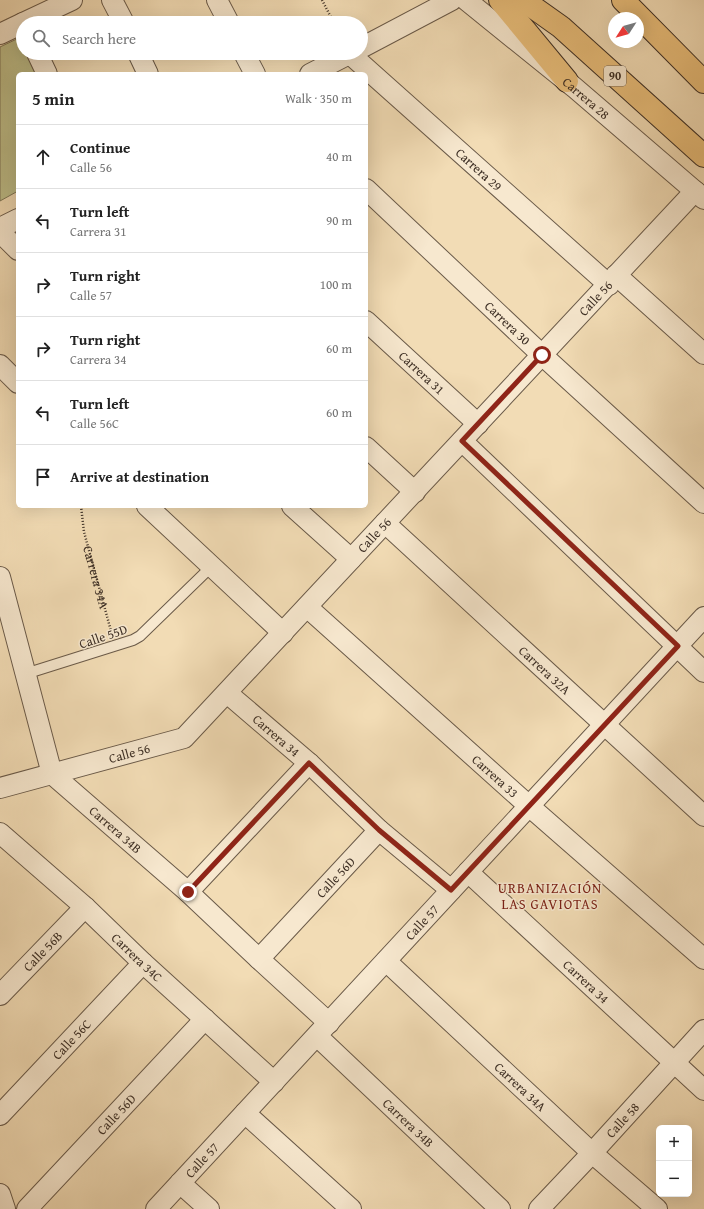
<!DOCTYPE html>
<meta charset="utf-8">
<style>
body{margin:0;font-family:"Gentium Book Plus",serif;background:#f6f6f6;color:#222}
.controls{position:absolute;right:12px;bottom:12px;display:grid;overflow:hidden;border-radius:6px;box-shadow:0 4px 16px #0002}
.controls button{width:36px;height:36px;display:grid;place-items:center;padding:0;border:0;border-bottom:1px solid #e0e0e0;background:#fff;color:#222;font:20px sans-serif}
.compass{position:absolute;left:608px;top:12px;width:36px;height:36px;border-radius:50%;background:#fff;box-shadow:0 4px 16px #0002;rotate:234deg}
.stop{position:absolute;width:12px;height:12px;margin:-9px;border:3px solid #8f2418;border-radius:50%;background:#fff}
.stop.end{background:#8f2418;border-color:#fff;box-shadow:0 1px 4px #0008}
.list{margin:0;padding:0;list-style:none}
h2{display:flex;justify-content:space-between;align-items:center;height:52px;margin:0;padding:0 16px;font-size:17px}
h2 small{font-size:13px;font-weight:400;color:#767676}
.list li{display:grid;grid-template-columns:26px 1fr auto;gap:12px;align-items:center;box-sizing:border-box;height:64px;padding:0 16px;border-top:1px solid #e0e0e0}
.list b{display:block;font-size:15px;white-space:nowrap}
.list p{margin:0;font-size:13px;white-space:nowrap;color:#767676}
.list em{font-size:13px;font-style:normal;color:#767676}
.icon{flex:none;width:22px;height:22px;fill:none;stroke:currentColor;stroke-width:2;stroke-linecap:round;stroke-linejoin:round}
.map{position:relative;flex:none;width:704px;height:1209px;overflow:hidden}
.search{position:absolute;background:#fff;box-shadow:0 4px 16px #0002;left:16px;top:16px;width:352px;height:44px;display:flex;align-items:center;gap:10px;box-sizing:border-box;padding:0 14px;border-radius:22px;color:#767676;font-size:15px}
.panel{position:absolute;background:#fff;box-shadow:0 4px 16px #0002;left:16px;top:72px;width:352px;height:436px;border-radius:6px}
.map>svg:first-child{display:block}
</style>
<div class="map">
<svg width="704" height="1209" viewBox="0 0 704 1209">
<rect width="100%" height="100%" fill="#f2dcb5"/>
<filter id="stains"><feTurbulence type="fractalNoise" baseFrequency=".005" numOctaves="4"/><feColorMatrix values="0 0 0 0 .2 0 0 0 0 .09 0 0 0 0 .02 0 0 0 .5 -.17"/></filter>
<radialGradient id="worn" r=".72"><stop offset=".6" stop-color="#630" stop-opacity="0"/><stop offset="1" stop-color="#630" stop-opacity=".3"/></radialGradient>
<polygon fill="#bebf8b" stroke="#7e7758" points="21,37 23,41 23,53 29,53 38,74 18,74 18,191 0,201 0,47"/>
<g fill="none" stroke-linecap="round" stroke-linejoin="round">
<g stroke="#6a5a49" stroke-width="12">
<polyline id="service" points="25,674 133,640 140,636 212,566"/>
</g>
<g stroke="#6a5a49" stroke-width="22">
<g id="minor">
<polyline points="112,0 124,23"/>
<polyline points="217,0 229,23"/>
<path id="s2" d="M 466,0 L 575,88 L 704,199"/>
<polyline points="23,23 72,0"/>
<polyline points="0,34 23,23"/>
<polyline points="361,48 452,0"/>
<polyline points="37,53 47,74"/>
<polyline points="138,53 148,74"/>
<polyline points="244,53 255,74"/>
<path id="s3" d="M 350,54 L 609,285"/>
<polyline points="310,74 351,53"/>
<path id="s4" d="M 366,189 L 542,355 L 704,503"/>
<polyline points="0,228 18,219"/>
<polyline points="0,232 18,250"/>
<polyline points="616,275 704,354"/>
<path id="s5" d="M 366,321 L 478,424"/>
<polyline points="0,365 18,383"/>
<polyline points="462,441 704,672"/>
<polyline points="366,447 415,492"/>
<polyline points="147,506 283,633"/>
<polyline points="292,506 351,559"/>
<path id="s6" d="M 385,523 L 704,816"/>
<path id="s7" d="M 0,577 L 52,774 L 188,892 L 259,959 L 329,1023"/>
<path id="s8" d="M 307,607 L 529,806 L 704,959"/>
<path id="s9" d="M 227,693 L 309,763 L 379,830 L 451,890"/>
<path id="s10" d="M 0,788 L 184,738 L 695,191"/>
<path id="s11" d="M 0,833 L 85,907 L 143,963 L 274,1082"/>
<path id="s12" d="M 468,872 L 704,1090"/>
<polyline points="188,892 309,763"/>
<path id="s13" d="M 259,959 L 379,830"/>
<path id="s14" d="M 386,961 L 592,1153 L 657,1209"/>
<path id="s15" d="M 0,995 L 85,907"/>
<path id="s16" d="M 317,1036 L 500,1209"/>
<polyline points="245,1113 351,1209"/>
<path id="s17" d="M 0,1115 L 143,963"/>
<polyline points="180,1183 209,1209"/>
<polyline points="0,1194 5,1209"/>
<path id="s18" d="M 27,1209 L 205,1019"/>
<path id="s19" d="M 156,1209 L 704,617"/>
<path id="s20" d="M 539,1209 L 592,1153 L 704,1030"/>
</g>
</g>
<g stroke="#3d2f25" stroke-width="24">
<g id="trunk">
<polyline points="500,0 567,81"/>
<polyline points="523,0 561,27 704,156"/>
<polyline points="623,0 704,82"/>
</g>
</g>
<g stroke="#3d2f25" stroke-width="2.5" stroke-dasharray="1 2" stroke-linecap="butt">
<polyline points="322,0 334,23"/>
<path id="s1" d="M 81,506 L 84,532 L 111,631"/>
</g>
<use href="#service" stroke="#f7e8cf" stroke-width="10"/>
<use href="#minor" stroke="#f7e8cf" stroke-width="20"/>
<use href="#trunk" stroke="#e9be7a" stroke-width="22"/>
</g>
<g fill="none" stroke-linecap="round" stroke-linejoin="round">
<polyline stroke="#8f2418" stroke-width="5" points="188,892 309,763 379,830 451,890 678,646 462,441 542,355"/>
</g>
<g text-anchor="middle" stroke-width="3" stroke-linejoin="round" paint-order="stroke">
<rect fill="#f7e8cf" stroke="#756658" stroke-width="1" x="604" y="66" width="22" height="20" rx="3"/>
<g font-size="12" font-weight="bold" fill="#3d2f25">
<text x="615" y="80">90</text>
</g>
<g font-size="13" fill="#3d2f25" stroke="#f7e8cf">
<text dy="5" stroke="none"><textPath href="#s2" startOffset="155">Carrera 28</textPath></text>
<text dy="5" stroke="none"><textPath href="#s3" startOffset="173">Carrera 29</textPath></text>
<text dy="5" stroke="none"><textPath href="#s10" startOffset="793">Calle 56</textPath></text>
<text dy="5" stroke="none"><textPath href="#s4" startOffset="195">Carrera 30</textPath></text>
<text dy="5" stroke="none"><textPath href="#s5" startOffset="76">Carrera 31</textPath></text>
<text dy="5" stroke="none"><textPath href="#s10" startOffset="469">Calle 56</textPath></text>
<text dy="5" stroke="none"><textPath href="#s1" startOffset="73">Carrera 34A</textPath></text>
<text transform="translate(103 636) rotate(-19)" y="5">Calle 55D</text>
<text dy="5" stroke="none"><textPath href="#s6" startOffset="217">Carrera 32A</textPath></text>
<text dy="5" stroke="none"><textPath href="#s9" startOffset="65">Carrera 34</textPath></text>
<text dy="5" stroke="none"><textPath href="#s10" startOffset="134">Calle 56</textPath></text>
<text dy="5" stroke="none"><textPath href="#s8" startOffset="253">Carrera 33</textPath></text>
<text dy="5" stroke="none"><textPath href="#s7" startOffset="288">Carrera 34B</textPath></text>
<text dy="5" stroke="none"><textPath href="#s13" startOffset="112">Calle 56D</textPath></text>
<text dy="5" stroke="none"><textPath href="#s19" startOffset="391">Calle 57</textPath></text>
<text dy="5" stroke="none"><textPath href="#s15" startOffset="61">Calle 56B</textPath></text>
<text dy="5" stroke="none"><textPath href="#s11" startOffset="185">Carrera 34C</textPath></text>
<text dy="5" stroke="none"><textPath href="#s12" startOffset="161">Carrera 34</textPath></text>
<text dy="5" stroke="none"><textPath href="#s17" startOffset="104">Calle 56C</textPath></text>
<text dy="5" stroke="none"><textPath href="#s14" startOffset="184">Carrera 34A</textPath></text>
<text dy="5" stroke="none"><textPath href="#s18" startOffset="130">Calle 56D</textPath></text>
<text dy="5" stroke="none"><textPath href="#s20" startOffset="122">Calle 58</textPath></text>
<text dy="5" stroke="none"><textPath href="#s16" startOffset="126">Carrera 34B</textPath></text>
<text dy="5" stroke="none"><textPath href="#s19" startOffset="67">Calle 57</textPath></text>
</g>
<g font-size="14" letter-spacing="1" fill="#7a1f14" stroke="#f7e8cf">
<text x="550" y="893">URBANIZACIÓN<tspan x="550" dy="16">LAS GAVIOTAS</tspan></text>
</g>
</g>
<rect width="100%" height="100%" filter="url(#stains)"/>
<rect width="100%" height="100%" fill="url(#worn)"/>
</svg>
<div class="controls">
<button>+</button>
<button>−</button>
</div>
<svg class="compass" viewBox="-18 -18 36 36"><path d="M0-13l5 13h-10z" fill="#e53935"/><path d="M0 13l5-13h-10z" fill="#767676"/></svg>
<div class="stop" style="left:542px;top:355px"></div>
<div class="stop end" style="left:188px;top:892px"></div>
<div class="search"><svg class="icon" aria-label="search" viewBox="0 0 24 24"><circle cx="10" cy="10" r="6"/><path d="M15 15l6 6"/></svg>Search here</div>
<section class="panel">
<h2>5 min<small>Walk · 350 m</small></h2>
<ul class="list">
<li><svg class="icon" aria-label="ahead" viewBox="0 0 24 24"><path d="M12 20V5M6 11l6-6 6 6"/></svg><div><b>Continue</b><p>Calle 56</p></div><em>40 m</em></li>
<li><svg class="icon" aria-label="left" viewBox="0 0 24 24"><path d="M17 20v-9H6M10 6l-5 5 5 5"/></svg><div><b>Turn left</b><p>Carrera 31</p></div><em>90 m</em></li>
<li><svg class="icon" aria-label="right" viewBox="0 0 24 24"><path d="M7 20v-9h11M14 6l5 5-5 5"/></svg><div><b>Turn right</b><p>Calle 57</p></div><em>100 m</em></li>
<li><svg class="icon" aria-label="right" viewBox="0 0 24 24"><path d="M7 20v-9h11M14 6l5 5-5 5"/></svg><div><b>Turn right</b><p>Carrera 34</p></div><em>60 m</em></li>
<li><svg class="icon" aria-label="left" viewBox="0 0 24 24"><path d="M17 20v-9H6M10 6l-5 5 5 5"/></svg><div><b>Turn left</b><p>Calle 56C</p></div><em>60 m</em></li>
<li><svg class="icon" aria-label="arrive" viewBox="0 0 24 24"><path d="M6 21V4h12l-3 4 3 4H6"/></svg><div><b>Arrive at destination</b></div></li>
</ul>
</section>
</div>
